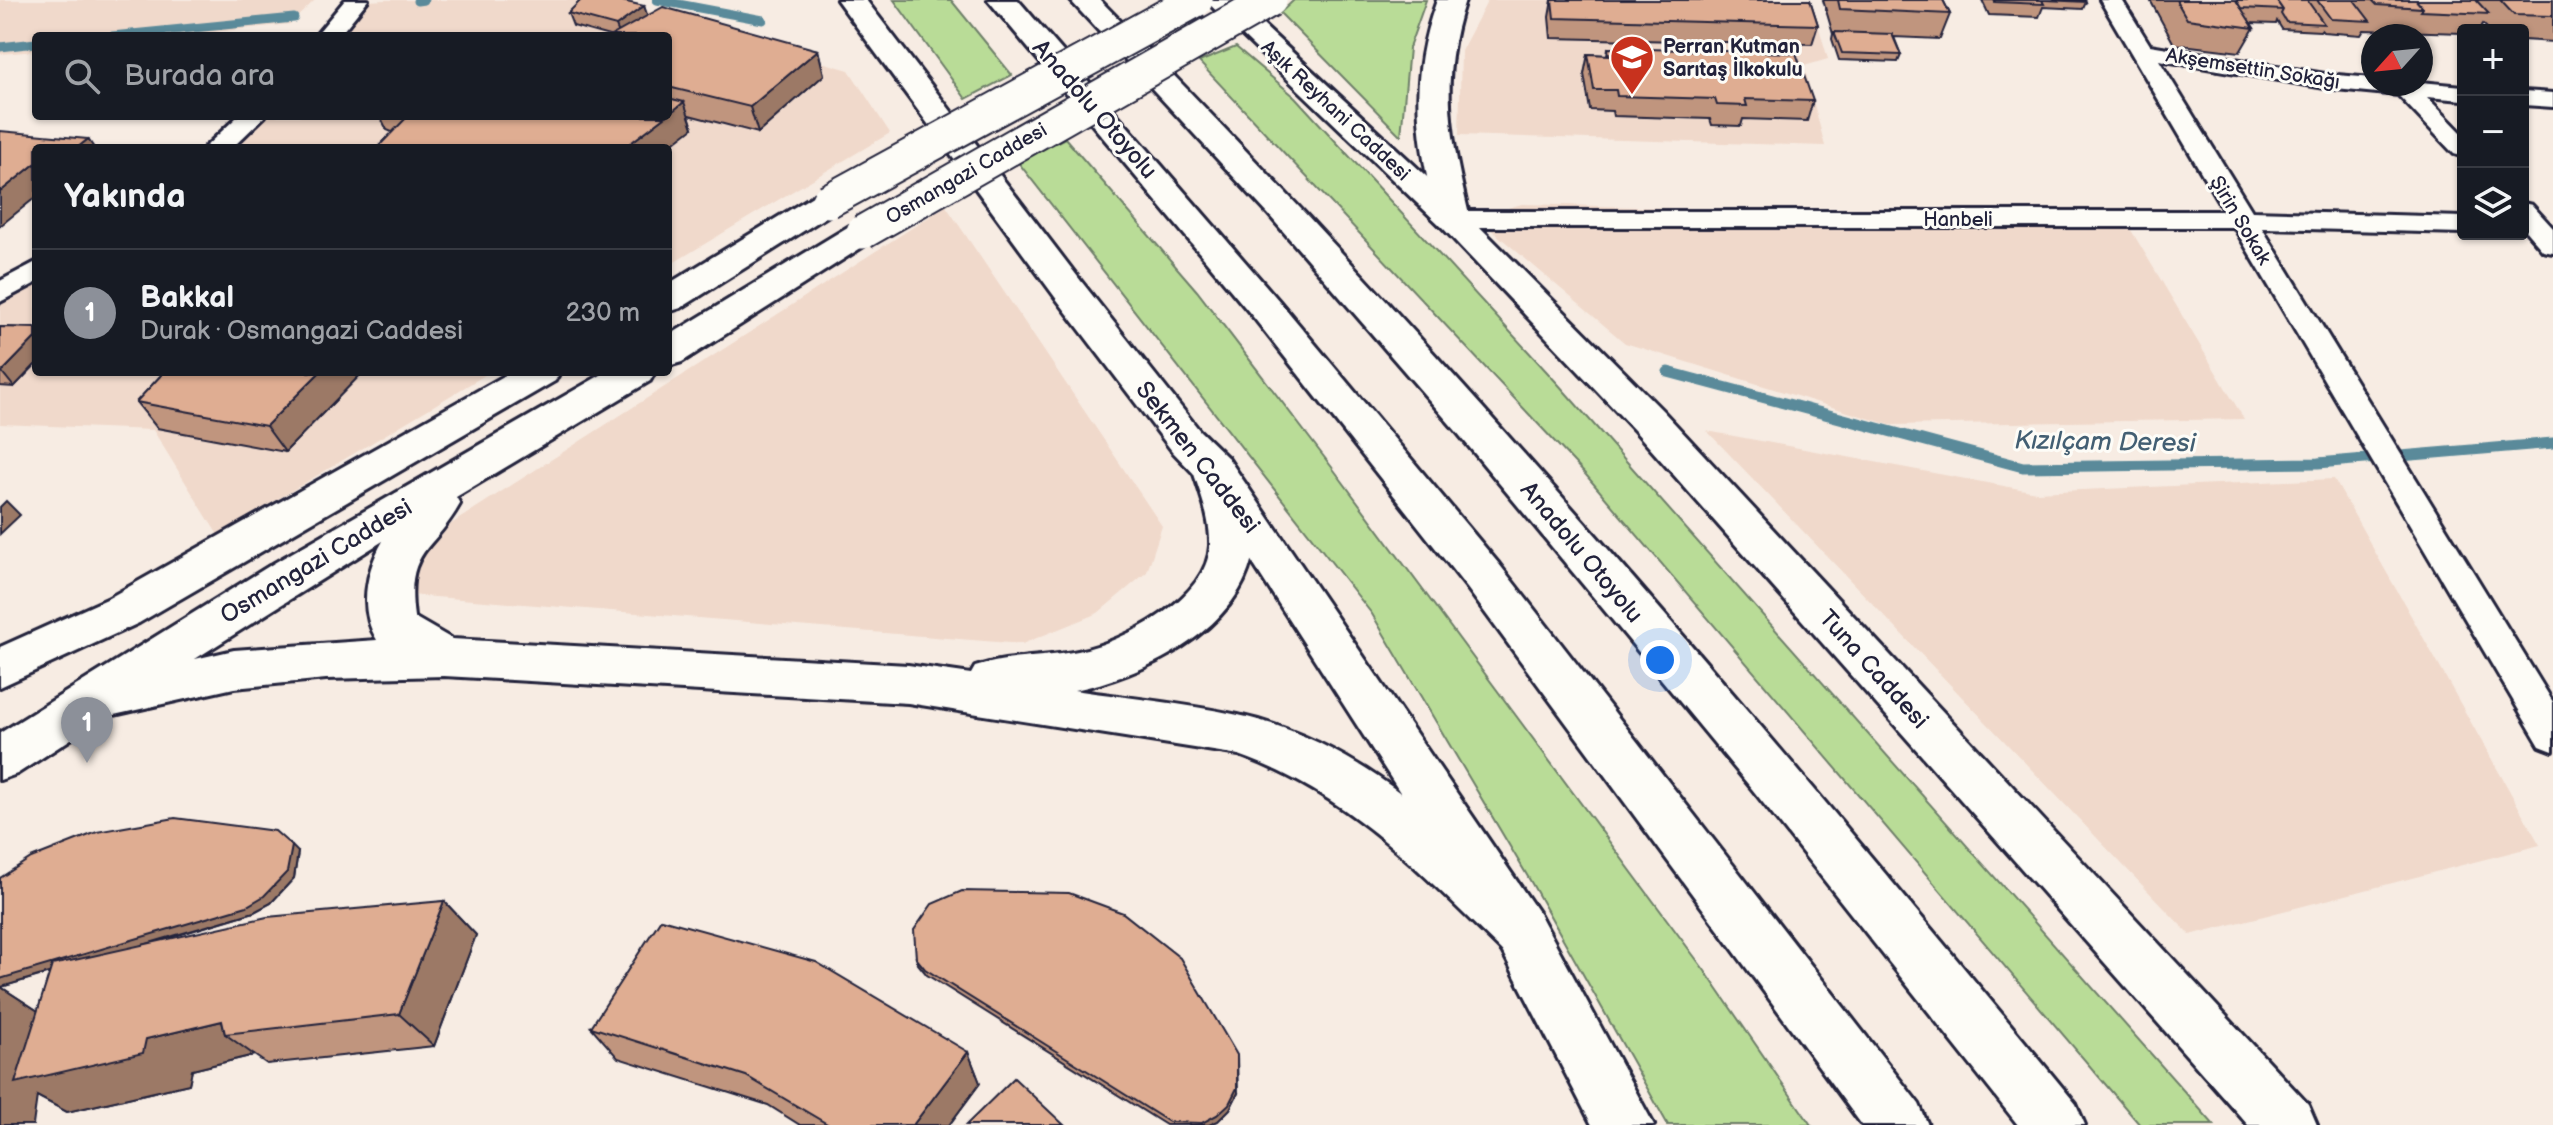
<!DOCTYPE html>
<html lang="tr">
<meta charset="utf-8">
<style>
body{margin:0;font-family:"Balsamiq Sans",sans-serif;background:#20242c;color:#f1f3f6}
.controls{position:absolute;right:24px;top:24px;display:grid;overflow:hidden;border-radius:8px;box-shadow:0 2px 6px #0004}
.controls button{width:72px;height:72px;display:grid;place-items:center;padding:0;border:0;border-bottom:2px solid #363941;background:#171b24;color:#f1f3f6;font:40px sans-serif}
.compass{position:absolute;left:2361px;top:24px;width:72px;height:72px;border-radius:50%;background:#171b24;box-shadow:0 2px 6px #0004;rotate:243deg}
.you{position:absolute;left:1660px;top:660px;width:28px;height:28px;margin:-20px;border:6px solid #fff;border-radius:50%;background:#1a73e8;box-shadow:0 0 0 12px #1a73e833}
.badge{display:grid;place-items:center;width:52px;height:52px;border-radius:50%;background:#8c9099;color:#fff;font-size:26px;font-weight:700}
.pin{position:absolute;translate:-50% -66px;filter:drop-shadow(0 2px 4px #0008)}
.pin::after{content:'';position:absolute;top:42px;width:28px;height:24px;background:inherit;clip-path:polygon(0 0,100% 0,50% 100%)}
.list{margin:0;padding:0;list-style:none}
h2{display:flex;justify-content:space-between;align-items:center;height:104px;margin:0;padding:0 32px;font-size:34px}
h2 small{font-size:26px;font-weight:400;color:#9ea1a6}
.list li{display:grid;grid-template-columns:52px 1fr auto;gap:24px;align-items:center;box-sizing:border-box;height:128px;padding:0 32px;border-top:2px solid #363941}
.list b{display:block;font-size:30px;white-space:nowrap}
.list p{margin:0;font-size:26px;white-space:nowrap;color:#9ea1a6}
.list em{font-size:26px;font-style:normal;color:#9ea1a6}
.icon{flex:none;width:44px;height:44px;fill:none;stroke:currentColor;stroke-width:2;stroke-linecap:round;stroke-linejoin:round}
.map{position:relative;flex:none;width:2553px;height:1125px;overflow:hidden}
.search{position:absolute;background:#171b24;box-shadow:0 2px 6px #0004;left:32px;top:32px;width:640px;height:88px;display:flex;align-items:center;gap:20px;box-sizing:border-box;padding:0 28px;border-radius:8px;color:#9ea1a6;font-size:30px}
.panel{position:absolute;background:#171b24;box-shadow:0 2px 6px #0004;left:32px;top:144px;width:640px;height:232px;border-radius:8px}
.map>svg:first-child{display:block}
</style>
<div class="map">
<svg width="2553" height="1125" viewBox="0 0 2553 1125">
<rect width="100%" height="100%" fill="#f7ece3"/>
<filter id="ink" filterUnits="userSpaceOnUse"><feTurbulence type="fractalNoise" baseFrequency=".0125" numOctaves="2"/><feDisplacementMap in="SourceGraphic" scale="16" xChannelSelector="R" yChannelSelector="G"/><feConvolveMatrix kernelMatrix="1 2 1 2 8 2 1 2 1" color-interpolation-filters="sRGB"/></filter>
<g filter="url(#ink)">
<g fill="#f0d9cb">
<polygon points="0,0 315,0 290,24 176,36 36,36 36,51 0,54"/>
<polygon points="384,0 610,0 849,70 890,133 668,266 668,148 232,148 262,116 668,116 668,36 337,36 369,1"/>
<polygon points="1488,0 1811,0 1828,59 1804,66 1825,146 1459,135 1461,51"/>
<polygon points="1522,204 2125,220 2244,419 1890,425 1625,343 1476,217"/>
<polygon points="946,206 1162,526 1147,572 1098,613 1022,644 411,595 409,551"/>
<polygon points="36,283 36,372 490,372 218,535 153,430 0,424 0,305"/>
<polygon points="1707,431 2036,492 2334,479 2540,845 2190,935"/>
</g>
<g fill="#b9dc97" stroke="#6e7f69" stroke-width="2">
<polygon points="894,0 951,0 1012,75 966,99"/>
<polygon points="1294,0 1426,0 1409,48 1401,136 1280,13"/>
<polygon points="1236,47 1295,97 1558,384 2214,1125 2140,1125 1586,475 1199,62"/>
<polygon points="1065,138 1197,291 1334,470 1705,971 1811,1125 1668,1125 1531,882 1372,614 1018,162"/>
</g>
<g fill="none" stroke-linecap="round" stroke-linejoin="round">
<g stroke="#5a8a9a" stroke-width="9">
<polyline points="657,0 763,20"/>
<polyline points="417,1 424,0"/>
<polyline points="112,36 294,18"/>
<polyline points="0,47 36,43"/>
</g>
<polyline stroke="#5a8a9a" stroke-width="11" points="1668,372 2023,467 2318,463 2553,443"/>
<g stroke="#22223b" stroke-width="6">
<g id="street">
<polygon points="345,0 368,0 339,36 315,36"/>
<polygon points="2100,0 2122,0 2150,45 2325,74 2373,78 2373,84 2421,82 2463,86 2463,100 2427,97 2463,134 2463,157 2454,154 2398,95 2325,88 2159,60 2252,211 2463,217 2463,233 2262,228 2553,702 2553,751 2540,746 2234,227 1453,227 1443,225 1440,219 1443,213 1453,211 2224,211"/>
<polygon points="2523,91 2553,93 2553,107 2523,105"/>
<polygon points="238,116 265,116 232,148 204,148"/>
<polygon points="2523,203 2532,205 2553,228 2553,253 2543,251 2523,228"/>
<polygon points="36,262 36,283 0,302 0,281"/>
</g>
</g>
<g stroke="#22223b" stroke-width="6">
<g id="secondary">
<polygon points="837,0 866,0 1081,281 1200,431 1228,458 1540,915 1654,1125 1592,1125 1502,951 1198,478 1172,451 1055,297"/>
<polygon points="1205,0 1236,0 1465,212 1663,411 2308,1104 2317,1125 2248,1125 1635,431 1441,226"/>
</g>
</g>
<g stroke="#22223b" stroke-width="6">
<g id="primary">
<path d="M 1437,0 L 1465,0 C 1438,81 1451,138 1470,219 L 1465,226 L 1453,229 L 1441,226 L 1436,219 C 1418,137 1407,81 1437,0 Z"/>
<polygon points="828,191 840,194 845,201 840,208 681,308 668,312 668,284 816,194"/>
<polygon points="863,221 875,225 881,232 875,239 682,362 668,366 668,336 851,225"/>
<polygon points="511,372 560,372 555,381 139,623 0,687 0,647 107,599"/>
<path d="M 606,372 L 655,372 L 650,381 L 456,497 L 460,504 C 432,554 405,548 414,617 L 452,639 L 908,665 L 971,674 L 975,667 C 1008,656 1044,658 1078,651 C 1124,642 1207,599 1210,546 C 1211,519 1200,493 1192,468 L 1198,458 L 1213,453 L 1228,458 C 1243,484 1259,526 1252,557 C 1236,632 1141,677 1074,690 C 1128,698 1184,703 1238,715 C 1361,741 1451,833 1540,915 L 1548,933 L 1540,951 L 1521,958 L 1502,951 C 1421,872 1348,793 1239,755 L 908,703 L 444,676 L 326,679 L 234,688 L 105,717 L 17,774 L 0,780 L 0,733 L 274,563 ZM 383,541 C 366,570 358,610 377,640 L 234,650 L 195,659 Z"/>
</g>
</g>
<g stroke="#22223b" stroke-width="6">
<g id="highway">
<polygon points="988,0 1018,0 1280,302 1499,564 1919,1104 1928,1125 1862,1125 1467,588 1254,318"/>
<path d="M 1070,0 L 1100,0 C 1445,349 1765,725 2076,1104 L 2085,1125 L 2018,1125 L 1752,789 L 1456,431 L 1269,215 Z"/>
</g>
</g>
<use href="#street" fill="#fdfcf7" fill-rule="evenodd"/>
<use href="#secondary" fill="#fdfcf7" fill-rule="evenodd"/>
<use href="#primary" fill="#fdfcf7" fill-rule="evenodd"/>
<use href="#highway" fill="#fdfcf7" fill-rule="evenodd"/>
<g stroke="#22223b" stroke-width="37" stroke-linecap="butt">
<g id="primary-bridge">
<polyline points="828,201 1196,0"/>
<polyline points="863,232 1270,0"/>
</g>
</g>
<use href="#primary-bridge" stroke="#fdfcf7" stroke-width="33"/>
</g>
<g fill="#c0957e" stroke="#22223b" stroke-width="2" fill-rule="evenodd">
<polygon points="1552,0 1810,0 1818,25 1812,44 1551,38 1549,17"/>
<polygon points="1823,0 1943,0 1950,14 1940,39 1894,37 1901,55 1898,62 1839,60 1832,39 1833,34"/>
<polygon points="1982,0 2085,0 2086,2 2083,9 2043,7 2039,17 1989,15"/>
<polygon points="2150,0 2553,0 2553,42 2523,40 2523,30 2489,30 2483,24 2479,30 2463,30 2463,33 2364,30 2361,35 2323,32 2321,30 2320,31 2282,29 2277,21 2276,24 2250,23 2254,28 2240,52 2174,44"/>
<polygon points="644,6 647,16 818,50 824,75 758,133 689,115 693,128 392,132 387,130 380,116 668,116 668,36 609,36 573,26 568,13"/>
<polygon points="1608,48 1813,101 1807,121 1743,119 1741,126 1712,125 1710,119 1613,116 1612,111 1590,110 1584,74 1588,54 1607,55"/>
<polygon points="0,327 36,328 36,364 14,387 0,386"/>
<polygon points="164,372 363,372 285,452 157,428 136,402"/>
<path d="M 298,852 L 294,878 L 271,903 L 254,912 L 152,943 L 444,901 L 476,935 L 434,1046 L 267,1064 L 254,1055 L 192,1070 L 189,1084 L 67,1112 L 37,1096 L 0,1125 L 0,878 ZM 50,973 L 38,1011 L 1,987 Z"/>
<polygon points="916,958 1238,1093 1230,1109 1218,1121 1209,1125 1166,1125 927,975 918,964"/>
<polygon points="591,1027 968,1052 980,1083 949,1125 800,1125 768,1105 618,1058"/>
</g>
<g fill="#9c7966" stroke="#22223b" stroke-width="2">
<polygon points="644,6 649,20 620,36 616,26"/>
<polygon points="818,50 824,75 758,133 750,107"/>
<polygon points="684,102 693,128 667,148 624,148"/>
<polygon points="88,139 94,148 77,148"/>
<polygon points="36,163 36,197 0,226 0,192"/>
<polygon points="36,337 36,364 14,387 2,372"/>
<polygon points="320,372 363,372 285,452 266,426"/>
<polygon points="6,501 20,515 0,534 0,507"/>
<polygon points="292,846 298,852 294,878 271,903 254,912 1,987 49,1018 146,1039 222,1021 225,1034 254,1055 192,1070 189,1084 67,1112 37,1096 33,1125 0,1125 0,979"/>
<polygon points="444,901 476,935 434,1046 399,1014"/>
<polygon points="968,1052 980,1083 949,1125 913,1125"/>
<polygon points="1237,1055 1238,1093 1230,1109 1218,1121 1209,1125 1202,1125 1202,1123"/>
</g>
<g fill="#dfad92" stroke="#22223b" stroke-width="2">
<polygon points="581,0 618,0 644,6 616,26 568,13"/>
<polygon points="1552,0 1810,0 1818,25 1554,18"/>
<polygon points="1838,0 1943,0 1950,14 1840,9"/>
<polygon points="1994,0 2042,0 2044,4 1995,2"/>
<polygon points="2045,0 2085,0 2086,2"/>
<polygon points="2176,0 2236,0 2254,28 2187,19"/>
<polygon points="2236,0 2276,0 2283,10 2241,8"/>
<polygon points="2276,0 2307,0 2324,24 2286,22 2281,14 2283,10"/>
<polygon points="2317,0 2354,0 2370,21 2331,19"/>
<polygon points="2372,0 2416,0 2423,8 2377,5"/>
<polygon points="2416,0 2476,0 2489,14 2421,11 2423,8"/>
<polygon points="2500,0 2553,0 2553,16 2514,15"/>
<polygon points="663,7 818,50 750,107 668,87 668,36 611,36"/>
<polygon points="1834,32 1892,34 1901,55 1842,53"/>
<polygon points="1608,48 1796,53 1813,101 1745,99 1747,106 1717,105 1715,99 1617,96 1616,90 1594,90 1588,54 1609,55"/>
<polygon points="668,98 684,102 668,115"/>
<polygon points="408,116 666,116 624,148 377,148"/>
<polygon points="0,131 88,139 77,148 36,148 36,163 0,192"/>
<polygon points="0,327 36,328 36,337 2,372 0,372"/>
<polygon points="164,372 320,372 266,426 136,402"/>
<polygon points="175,818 275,831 292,846 287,872 264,896 247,906 0,979 0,878 31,858 97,832"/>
<polygon points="962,891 1069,893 1123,913 1180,958 1237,1055 1237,1088 1229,1104 1217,1115 1202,1123 1169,1122 925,969 916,958 914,930 932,904"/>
<polygon points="444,901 399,1014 225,1034 222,1021 146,1039 143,1053 15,1083 52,965 267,917"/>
<polygon points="661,919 816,962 968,1052 913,1125 829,1125 746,1076 591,1027"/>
<polygon points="1014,1078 1064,1125 966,1125"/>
</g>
</g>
<defs>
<g id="school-pin" transform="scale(2.3)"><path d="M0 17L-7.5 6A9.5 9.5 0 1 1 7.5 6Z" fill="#c8321e" stroke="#fdfcf7"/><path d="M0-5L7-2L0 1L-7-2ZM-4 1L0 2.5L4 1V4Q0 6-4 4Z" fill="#fff"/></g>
</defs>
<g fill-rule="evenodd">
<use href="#school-pin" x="1632" y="57"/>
</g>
<g text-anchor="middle" stroke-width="6" stroke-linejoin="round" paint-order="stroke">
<g font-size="20" font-weight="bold" fill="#22223b" stroke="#fdfcf7" text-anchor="start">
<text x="1663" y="53">Perran Kutman<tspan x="1663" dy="23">Sarıtaş İlkokulu</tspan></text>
</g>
<g font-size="20" fill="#22223b" stroke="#fdfcf7">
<text transform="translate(2253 68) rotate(9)" y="7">Akşemsettin Sokağı</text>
<text transform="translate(1336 110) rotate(43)" y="7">Aşık Reyhani Caddesi</text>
<text transform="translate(966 173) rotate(-30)" y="7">Osmangazi Caddesi</text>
<text x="1958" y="226">Hanbeli</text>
<text transform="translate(2241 220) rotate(59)" y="7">Şirin Sokak</text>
</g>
<g font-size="24" fill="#22223b" stroke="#fdfcf7">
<text transform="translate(1095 109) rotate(49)" y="8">Anadolu Otoyolu</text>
<text transform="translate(1198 457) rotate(52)" y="8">Sekmen Caddesi</text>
<text transform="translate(1582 552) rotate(50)" y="8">Anadolu Otoyolu</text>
<text transform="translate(316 561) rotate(-31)" y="8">Osmangazi Caddesi</text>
<text transform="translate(1874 669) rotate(48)" y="8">Tuna Caddesi</text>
</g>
<g font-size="26" font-style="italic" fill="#435f73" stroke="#fdfcf7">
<text transform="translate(2105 441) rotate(1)" y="9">Kızılçam Deresi</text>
</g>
</g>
</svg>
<div class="controls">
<button>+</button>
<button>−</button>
<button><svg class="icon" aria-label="layers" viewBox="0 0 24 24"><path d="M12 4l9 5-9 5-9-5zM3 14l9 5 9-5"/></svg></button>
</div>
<svg class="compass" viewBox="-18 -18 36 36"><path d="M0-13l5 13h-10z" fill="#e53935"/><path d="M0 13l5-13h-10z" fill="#9ea1a6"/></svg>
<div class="you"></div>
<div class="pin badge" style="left:87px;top:763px">1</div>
<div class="search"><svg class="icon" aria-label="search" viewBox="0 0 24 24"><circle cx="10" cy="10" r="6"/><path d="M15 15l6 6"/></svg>Burada ara</div>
<section class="panel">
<h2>Yakında<small></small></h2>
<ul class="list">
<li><span class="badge">1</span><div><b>Bakkal</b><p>Durak · Osmangazi Caddesi</p></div><em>230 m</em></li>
</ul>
</section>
</div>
